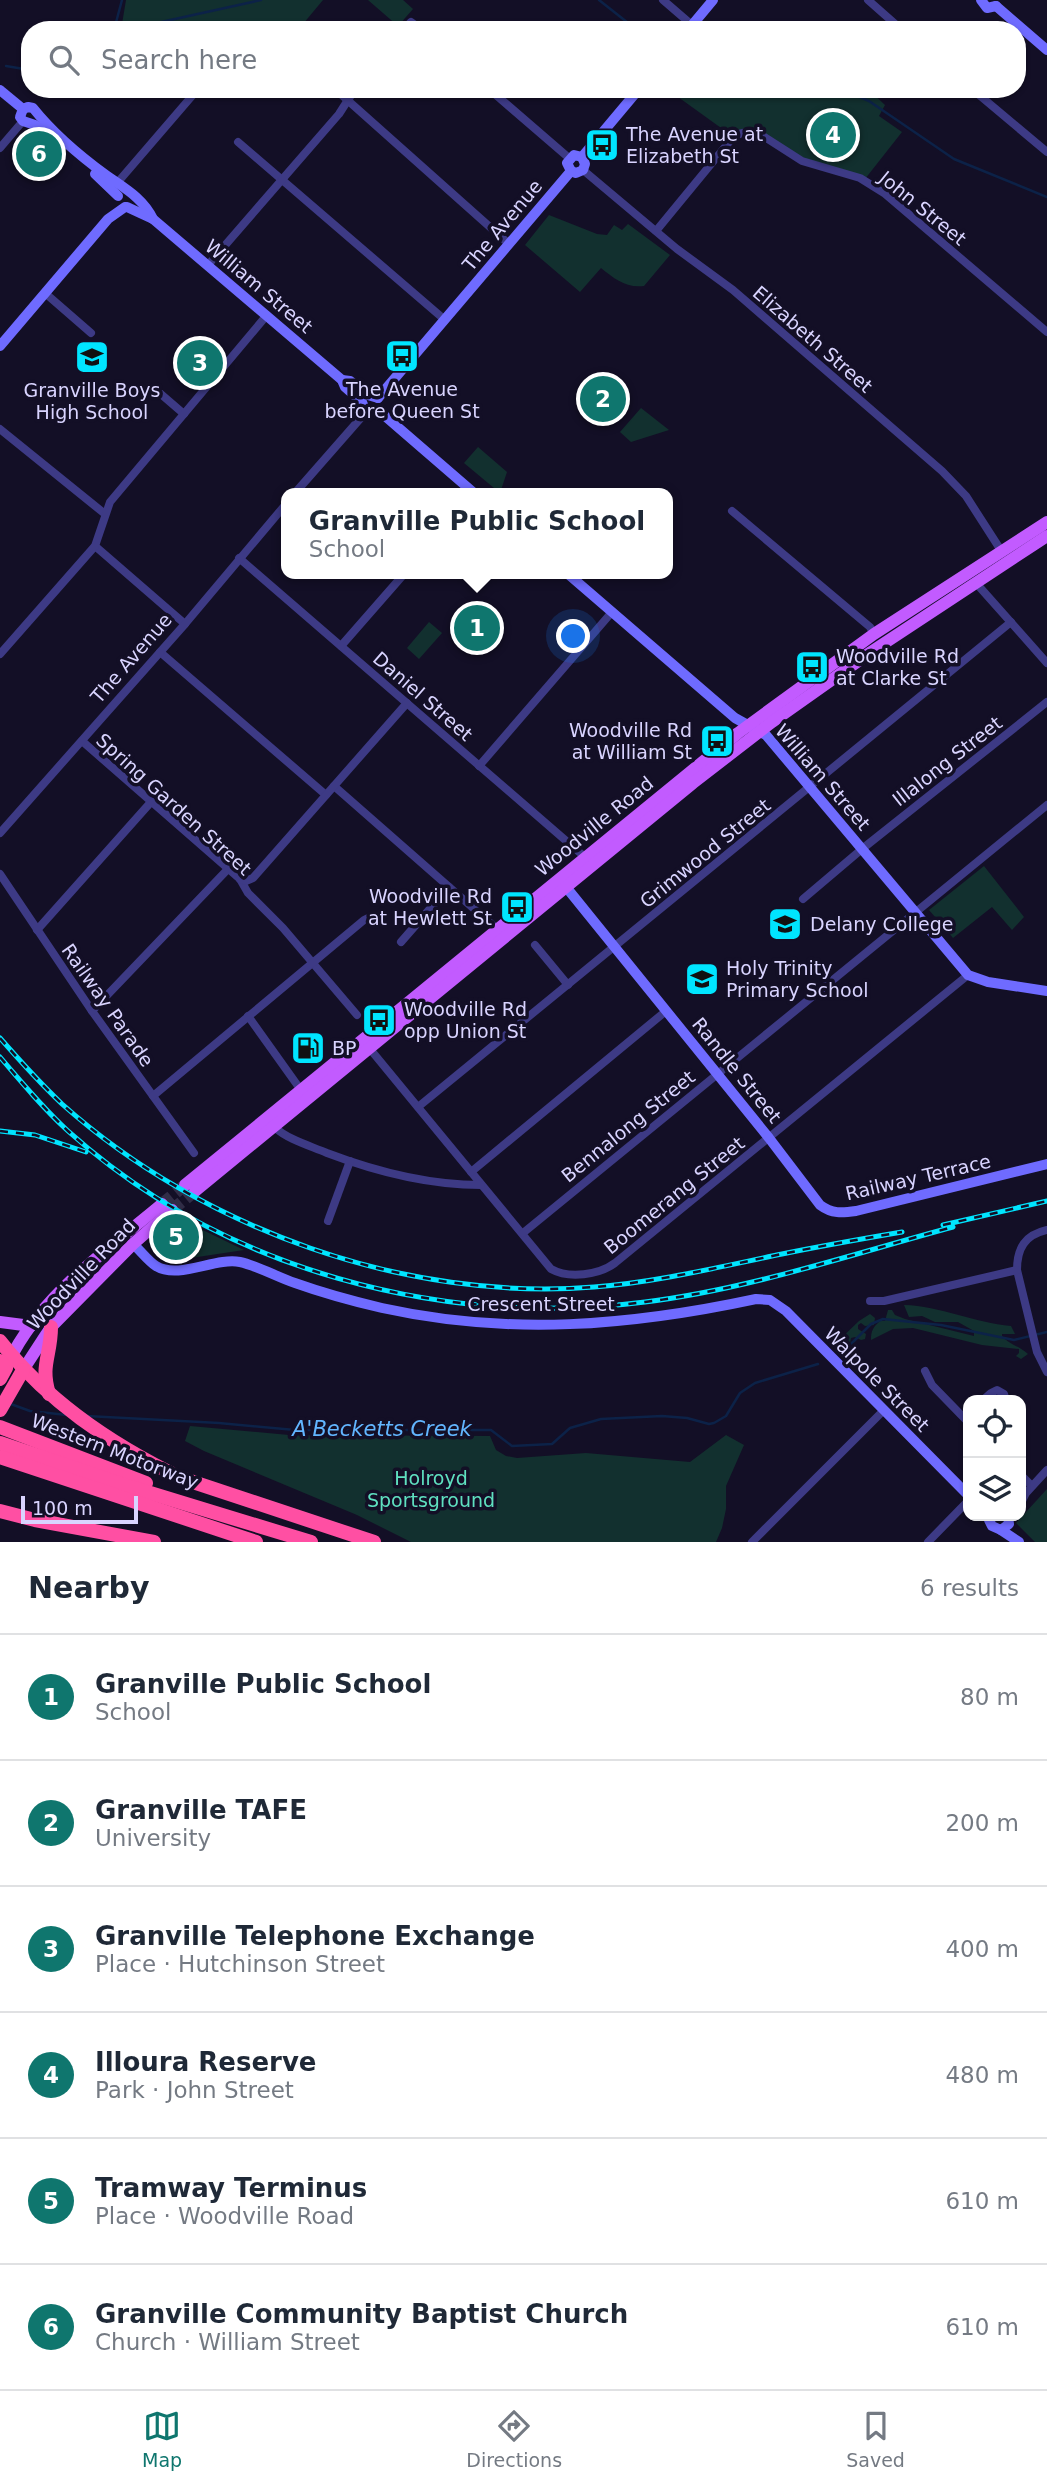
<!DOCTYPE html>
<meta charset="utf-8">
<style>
body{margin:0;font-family:"DejaVu Sans",sans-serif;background:#f6f6f7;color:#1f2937}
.controls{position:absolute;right:21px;bottom:21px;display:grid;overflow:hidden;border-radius:14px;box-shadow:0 2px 5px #0004}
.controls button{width:63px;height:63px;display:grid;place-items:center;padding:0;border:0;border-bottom:2px solid #e0e1e3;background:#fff;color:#1f2937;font:35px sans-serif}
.scale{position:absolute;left:21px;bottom:18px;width:117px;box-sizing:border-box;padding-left:7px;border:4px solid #d9d4ff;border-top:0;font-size:19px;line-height:24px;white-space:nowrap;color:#d9d4ff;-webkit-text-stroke:5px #130f26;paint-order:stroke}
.you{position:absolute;left:574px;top:637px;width:24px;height:24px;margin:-18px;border:5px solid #fff;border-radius:50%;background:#1a73e8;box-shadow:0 0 0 10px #1a73e833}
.badge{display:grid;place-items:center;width:46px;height:46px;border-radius:50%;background:#0f766e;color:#fff;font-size:23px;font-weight:700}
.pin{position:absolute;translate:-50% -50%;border:4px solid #fff;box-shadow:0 2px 7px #0006}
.popup{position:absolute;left:281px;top:488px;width:392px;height:91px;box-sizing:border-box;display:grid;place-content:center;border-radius:14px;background:#fff;filter:drop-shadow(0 2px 5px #0005);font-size:23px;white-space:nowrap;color:#747a83}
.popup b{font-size:26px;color:#1f2937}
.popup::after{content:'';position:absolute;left:50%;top:100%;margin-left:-14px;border:14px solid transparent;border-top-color:#fff}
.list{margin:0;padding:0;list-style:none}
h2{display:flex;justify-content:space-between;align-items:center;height:91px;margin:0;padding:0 28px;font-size:30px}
h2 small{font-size:23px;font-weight:400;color:#747a83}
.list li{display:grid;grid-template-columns:46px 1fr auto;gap:21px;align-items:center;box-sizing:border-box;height:126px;padding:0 28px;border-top:2px solid #e0e1e3}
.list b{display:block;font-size:26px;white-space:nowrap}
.list p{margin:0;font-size:23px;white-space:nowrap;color:#747a83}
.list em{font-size:23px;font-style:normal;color:#747a83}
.icon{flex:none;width:38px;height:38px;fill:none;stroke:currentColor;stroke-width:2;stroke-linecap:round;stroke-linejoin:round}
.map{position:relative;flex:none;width:1047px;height:1542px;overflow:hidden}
.search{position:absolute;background:#fff;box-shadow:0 2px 5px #0004;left:21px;right:21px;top:21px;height:77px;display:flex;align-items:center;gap:18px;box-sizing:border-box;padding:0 24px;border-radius:28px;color:#747a83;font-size:26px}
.sheet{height:847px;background:#fff}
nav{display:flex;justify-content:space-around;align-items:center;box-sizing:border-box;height:98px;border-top:2px solid #e0e1e3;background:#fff;font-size:19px;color:#747a83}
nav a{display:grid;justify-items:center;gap:4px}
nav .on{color:#0f766e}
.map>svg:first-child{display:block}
</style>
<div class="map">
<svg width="1047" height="1542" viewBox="0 0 1047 1542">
<rect width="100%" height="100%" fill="#130f26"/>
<g fill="#12302f">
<polygon points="126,0 323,0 298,30 121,30"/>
<polygon points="368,0 403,0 413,9 398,26"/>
<path d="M 667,89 L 868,89 L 885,105 L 879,116 L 902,132 L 865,179 C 845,172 822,167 802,158 C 770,143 769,122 728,133 Z"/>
<path d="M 549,215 L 597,234 L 607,235 L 614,225 L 622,230 L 628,224 L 670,255 L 644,286 C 625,288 615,279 601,268 L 580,292 L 525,245 Z"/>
<polygon points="641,408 669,430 631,442 620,432"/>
<polygon points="478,447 507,472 500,493 464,463"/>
<polygon points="429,622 442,633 419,659 407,648"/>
<polygon points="984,866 1024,917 1012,930 992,907 953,938 929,910"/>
<polygon points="178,1218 244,1250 171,1261 164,1260 153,1250 159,1235"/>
<path d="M 904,1305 C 940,1306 975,1323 1011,1326 L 1015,1334 L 1002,1334 L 1002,1336 C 1010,1345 1019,1346 1028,1354 L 1021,1359 L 1016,1356 L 1019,1353 L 1019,1349 L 982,1345 L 913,1328 L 893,1329 L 871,1340 C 871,1331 873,1327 880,1321 L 885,1321 L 888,1310 L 892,1310 L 895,1315 L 905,1319 L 974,1336 L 974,1331 L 958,1322 L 935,1322 L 922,1316 L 909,1317 Z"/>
<polygon points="870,1314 875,1318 874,1325 865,1326 861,1323 858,1325 858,1329 866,1334 865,1339 861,1340 855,1337 851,1338 850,1343 854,1351 850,1359 835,1344 859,1321"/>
<polygon points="190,1426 289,1435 490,1436 496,1450 506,1456 517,1458 586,1453 690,1462 726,1435 744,1445 726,1486 726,1509 722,1528 716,1542 411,1542 357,1515 204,1451 185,1441"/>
<polygon points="1047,1489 1047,1542 1035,1542 1016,1523"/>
</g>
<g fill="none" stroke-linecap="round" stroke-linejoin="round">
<g stroke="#0c2248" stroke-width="2.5">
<polyline points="599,0 637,30"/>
<polyline points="114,30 122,0"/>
<polyline points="125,30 261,0"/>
<polyline points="6,66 30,70"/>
<path d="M 720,89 C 731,96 740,95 752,89"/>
<polyline points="841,89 869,101 954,159 1047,197"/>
<polyline points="849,1346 871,1324 883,1319 941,1325 1014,1340 1047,1332"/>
<polyline points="8,1403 30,1411 67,1415"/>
<polyline points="87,1416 219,1423 295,1430 491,1430 512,1446 552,1444 570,1428 601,1419 662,1416 687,1418 709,1424 714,1423 726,1416 740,1393 755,1383 818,1364"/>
</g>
<g stroke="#312d47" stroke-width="12" stroke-dasharray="12 6" stroke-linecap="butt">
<polyline points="162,1204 185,1185"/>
<polyline points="172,1210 195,1191"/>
</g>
<g stroke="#3d3a85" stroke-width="8">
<polyline points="663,0 692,25"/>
<polyline points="868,0 902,30"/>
<polyline points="404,30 411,22 422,30"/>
<polyline points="335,89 509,244"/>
<polyline points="489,89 569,158"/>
<polyline points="972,89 1047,152"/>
<polyline points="238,142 445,320"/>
<polyline points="0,148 23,121"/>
<polyline points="583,170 677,249 733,290 942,471 966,496 1002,552"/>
<polyline points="118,182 198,89"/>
<polyline points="656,231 730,141 739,134 747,132 763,136 802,161 860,178 884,193 1047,332"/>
<polyline points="208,265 339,114 355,89"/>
<polyline points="45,293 91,333"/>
<polyline points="155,389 184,414"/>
<polyline points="0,429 105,514"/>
<polyline points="295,493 366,412"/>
<polyline points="732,511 870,627 874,634"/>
<polyline points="95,546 185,624"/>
<polyline points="239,558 586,858"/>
<polyline points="976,583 1047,663"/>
<polyline points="341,646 404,574"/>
<polyline points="160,652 326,795"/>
<polyline points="0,654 95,546 110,502 267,315"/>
<polyline points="82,741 240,879 248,893 283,928 357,1015"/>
<polyline points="479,766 612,612"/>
<polyline points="334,786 497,929"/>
<polyline points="0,833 185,624 286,504"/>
<polyline points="0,874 92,1011 194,1153"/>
<polyline points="240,879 246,881 253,878 407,703"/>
<polyline points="803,899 862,849 1047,702"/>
<polyline points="37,930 151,802"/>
<polyline points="401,942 449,887"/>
<polyline points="535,945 568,985"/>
<polyline points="92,1011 228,869"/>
<polyline points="248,1016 303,1093"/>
<path d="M 370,1049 L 551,1269 C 569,1279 599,1275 615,1263 L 968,975"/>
<polyline points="153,1096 364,920 370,917 375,919"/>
<polyline points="418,1107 1011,622"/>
<path d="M 274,1127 C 289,1140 308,1145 327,1153 C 377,1172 428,1185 481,1185"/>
<polyline points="471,1172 666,1011"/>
<polyline points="328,1221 350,1161"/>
<path d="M 1047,1230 C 1025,1235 1017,1248 1017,1270 L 1037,1352 L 1047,1372"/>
<polyline points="523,1233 1047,805"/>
<polyline points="870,1301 884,1301 1017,1270"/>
<polyline points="925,1371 932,1385 968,1422"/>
<polyline points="983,1400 991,1393 997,1390 1004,1394 1006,1400"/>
<polyline points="1021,1475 1032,1486"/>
<polyline points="1021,1503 1026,1493 1047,1470"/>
<polyline points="752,1542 884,1410"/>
<polyline points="928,1542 968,1501"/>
</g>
<g stroke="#6f6bff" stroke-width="10">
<polyline points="981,0 987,8 996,6"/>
<polyline points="996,6 1047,50"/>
<polyline points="688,30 713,0"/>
<polyline points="0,90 23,109"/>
<path d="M 23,109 L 28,107 L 33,108 C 53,133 80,156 106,175 C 124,188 143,198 153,219 L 342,380 L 345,387 L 362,402 L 366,412 L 371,413 L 378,410"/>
<polyline points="23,109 20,117 23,121 35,125 48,134"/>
<polyline points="582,157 639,89"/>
<polyline points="571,171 567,163 574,155 582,157"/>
<polyline points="571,171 576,173 583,170 585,164 582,157"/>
<polyline points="95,174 118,196"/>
<polyline points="127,207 153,219"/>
<polyline points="0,346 108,219 125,207"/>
<polyline points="342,380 350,381 368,395 378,398"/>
<polyline points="378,398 571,171"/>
<polyline points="378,410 474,493"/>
<polyline points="568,574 735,718 766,735 968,975 988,982 1047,991"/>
<path d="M 562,882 L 769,1138 L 820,1205 C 832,1214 842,1213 856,1211 L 1047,1164"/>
<path d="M 133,1244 C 141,1251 148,1261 156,1266 C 179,1280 215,1257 240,1262 C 258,1266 277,1277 295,1283 C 323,1293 352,1301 382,1308 C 509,1336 630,1326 756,1299 L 770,1300 L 786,1311 L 968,1495"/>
<polyline points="991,1516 989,1520 992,1526 1001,1530 1009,1524 1008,1516"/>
<polyline points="1001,1530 1019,1542"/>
</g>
<g stroke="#c25bff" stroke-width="12">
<polyline points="185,1185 738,733 874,634 1047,522"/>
<polyline points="195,1191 693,783 772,722 871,652 1047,536"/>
<polyline points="0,1322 31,1326"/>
<path d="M 9,1361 C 42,1294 106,1251 162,1204"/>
<polyline points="23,1370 51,1327 133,1244 172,1210"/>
</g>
<g stroke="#ff4fa3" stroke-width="14">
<path d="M 0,1341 C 48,1402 112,1445 181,1478 L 374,1542"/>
<polyline points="0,1361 6,1368 0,1379"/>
<path d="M 49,1394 C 40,1365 51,1356 51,1327"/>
<polyline points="0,1410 23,1370"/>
<polyline points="0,1427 146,1483"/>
<polyline points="0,1443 124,1485 311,1542"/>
<polyline points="0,1457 256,1542"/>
<polyline points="0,1511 35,1520 154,1542"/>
</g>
<g stroke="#00e5ff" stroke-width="5">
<g id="rail">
<path d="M 0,1038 C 20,1061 40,1083 62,1104 C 202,1229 406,1302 594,1287 C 658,1282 719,1267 782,1254 C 821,1246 861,1239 902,1232"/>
<path d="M 0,1057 C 22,1083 44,1109 68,1131 C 223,1270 441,1328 645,1302 C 750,1289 852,1254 953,1227"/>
<polyline points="0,1131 35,1135 86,1152"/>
<polyline points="943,1225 1047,1201"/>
</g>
</g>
<use href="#rail" stroke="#130f26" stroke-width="2.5" stroke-dasharray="8" stroke-linecap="butt"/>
</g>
<defs>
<g id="bus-square" transform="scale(1.75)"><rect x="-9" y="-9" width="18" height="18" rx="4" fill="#00e5ff" stroke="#130f26"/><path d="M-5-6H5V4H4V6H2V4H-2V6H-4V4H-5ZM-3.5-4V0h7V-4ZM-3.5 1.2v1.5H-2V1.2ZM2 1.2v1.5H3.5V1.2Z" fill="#111"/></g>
<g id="school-square" transform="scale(1.75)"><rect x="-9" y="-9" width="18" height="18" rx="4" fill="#00e5ff" stroke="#130f26"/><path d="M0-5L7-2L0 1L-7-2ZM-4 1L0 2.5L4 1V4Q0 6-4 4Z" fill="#111"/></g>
<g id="fuel-square" transform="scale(1.75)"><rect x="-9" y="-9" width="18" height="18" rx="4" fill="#00e5ff" stroke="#130f26"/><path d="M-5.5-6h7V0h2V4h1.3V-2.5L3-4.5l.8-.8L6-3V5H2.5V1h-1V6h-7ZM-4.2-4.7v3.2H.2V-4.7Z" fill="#111"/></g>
</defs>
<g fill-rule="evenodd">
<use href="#bus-square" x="602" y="145"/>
<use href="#bus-square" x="402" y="356"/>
<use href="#school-square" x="92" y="357"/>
<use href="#bus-square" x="812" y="667"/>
<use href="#bus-square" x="717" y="741"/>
<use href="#bus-square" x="517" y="907"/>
<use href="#school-square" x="785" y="924"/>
<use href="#school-square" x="702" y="979"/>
<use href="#bus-square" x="379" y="1020"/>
<use href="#fuel-square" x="308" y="1048"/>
</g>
<g text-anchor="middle" stroke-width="7" stroke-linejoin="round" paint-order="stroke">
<g font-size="19" fill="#d9d4ff" stroke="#130f26" text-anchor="start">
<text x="626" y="141">The Avenue at<tspan x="626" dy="22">Elizabeth St</tspan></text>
<text x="402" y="396" text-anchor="middle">The Avenue<tspan x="402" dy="22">before Queen St</tspan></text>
<text x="92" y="397" text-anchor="middle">Granville Boys<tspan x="92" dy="22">High School</tspan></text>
<text x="836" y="663">Woodville Rd<tspan x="836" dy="22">at Clarke St</tspan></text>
<text x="692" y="737" text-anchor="end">Woodville Rd<tspan x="692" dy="22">at William St</tspan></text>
<text x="492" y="903" text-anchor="end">Woodville Rd<tspan x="492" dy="22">at Hewlett St</tspan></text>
<text x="810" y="931">Delany College</text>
<text x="726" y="975">Holy Trinity<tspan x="726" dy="22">Primary School</tspan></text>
<text x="404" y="1016">Woodville Rd<tspan x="404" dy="22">opp Union St</tspan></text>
<text x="332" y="1055">BP</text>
</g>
<g font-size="19" fill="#d9d4ff" stroke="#130f26">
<text transform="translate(923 208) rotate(39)" y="7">John Street</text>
<text transform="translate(502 225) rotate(-50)" y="7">The Avenue</text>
<text transform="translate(259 286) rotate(40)" y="7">William Street</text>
<text transform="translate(813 339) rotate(41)" y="7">Elizabeth Street</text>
<text transform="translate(131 658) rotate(-49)" y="7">The Avenue</text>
<text transform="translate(423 696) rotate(41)" y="7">Daniel Street</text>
<text transform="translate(947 761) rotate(-38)" y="7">Illalong Street</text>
<text transform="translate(823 777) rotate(49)" y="7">William Street</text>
<text transform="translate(174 804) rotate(42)" y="7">Spring Garden Street</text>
<text transform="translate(594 826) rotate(-39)" y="7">Woodville Road</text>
<text transform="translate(705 853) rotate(-39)" y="7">Grimwood Street</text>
<text transform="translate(108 1005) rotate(55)" y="7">Railway Parade</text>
<text transform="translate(737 1070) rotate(51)" y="7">Randle Street</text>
<text transform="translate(628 1126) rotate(-39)" y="7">Bennalong Street</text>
<text transform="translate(918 1177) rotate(-13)" y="7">Railway Terrace</text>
<text transform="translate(674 1195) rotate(-39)" y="7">Boomerang Street</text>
<text transform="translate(81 1274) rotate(-46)" y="7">Woodville Road</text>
<text x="541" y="1311">Crescent Street</text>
<text transform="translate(877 1379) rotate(45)" y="7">Walpole Street</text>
<text transform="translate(115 1451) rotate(21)" y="7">Western Motorway</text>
</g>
<g font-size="19" fill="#5fe0c0" stroke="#130f26">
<text x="431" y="1485">Holroyd<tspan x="431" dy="22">Sportsground</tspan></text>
</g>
<g font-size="21" font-style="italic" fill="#62b6ff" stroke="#130f26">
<text x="382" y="1436">A'Becketts Creek</text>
</g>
</g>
</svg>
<div class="controls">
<button><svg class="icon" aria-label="locate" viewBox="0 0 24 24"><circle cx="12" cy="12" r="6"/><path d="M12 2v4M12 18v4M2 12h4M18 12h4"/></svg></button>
<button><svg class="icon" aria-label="layers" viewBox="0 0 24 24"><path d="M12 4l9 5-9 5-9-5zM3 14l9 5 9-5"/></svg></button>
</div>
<div class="scale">100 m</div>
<div class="you"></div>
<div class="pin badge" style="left:477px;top:628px">1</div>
<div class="popup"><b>Granville Public School</b>School</div>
<div class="pin badge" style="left:603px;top:399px">2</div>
<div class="pin badge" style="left:200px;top:363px">3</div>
<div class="pin badge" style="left:833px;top:135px">4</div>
<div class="pin badge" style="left:176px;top:1237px">5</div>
<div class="pin badge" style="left:39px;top:154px">6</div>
<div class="search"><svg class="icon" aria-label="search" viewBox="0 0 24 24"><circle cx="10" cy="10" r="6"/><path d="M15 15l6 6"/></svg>Search here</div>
</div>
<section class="sheet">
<h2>Nearby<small>6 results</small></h2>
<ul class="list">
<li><span class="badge">1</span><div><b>Granville Public School</b><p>School</p></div><em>80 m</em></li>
<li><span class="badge">2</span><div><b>Granville TAFE</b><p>University</p></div><em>200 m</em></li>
<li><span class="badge">3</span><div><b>Granville Telephone Exchange</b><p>Place · Hutchinson Street</p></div><em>400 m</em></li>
<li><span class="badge">4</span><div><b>Illoura Reserve</b><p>Park · John Street</p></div><em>480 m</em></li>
<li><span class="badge">5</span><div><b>Tramway Terminus</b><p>Place · Woodville Road</p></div><em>610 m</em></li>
<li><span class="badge">6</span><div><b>Granville Community Baptist Church</b><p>Church · William Street</p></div><em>610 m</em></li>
</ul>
</section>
<nav>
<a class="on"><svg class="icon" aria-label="map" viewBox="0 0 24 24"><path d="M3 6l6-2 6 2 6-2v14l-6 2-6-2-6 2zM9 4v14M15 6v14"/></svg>Map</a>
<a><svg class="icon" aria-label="directions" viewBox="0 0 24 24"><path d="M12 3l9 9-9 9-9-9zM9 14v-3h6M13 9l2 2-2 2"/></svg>Directions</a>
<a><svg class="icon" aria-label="saved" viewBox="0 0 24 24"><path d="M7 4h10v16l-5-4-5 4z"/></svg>Saved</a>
</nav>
